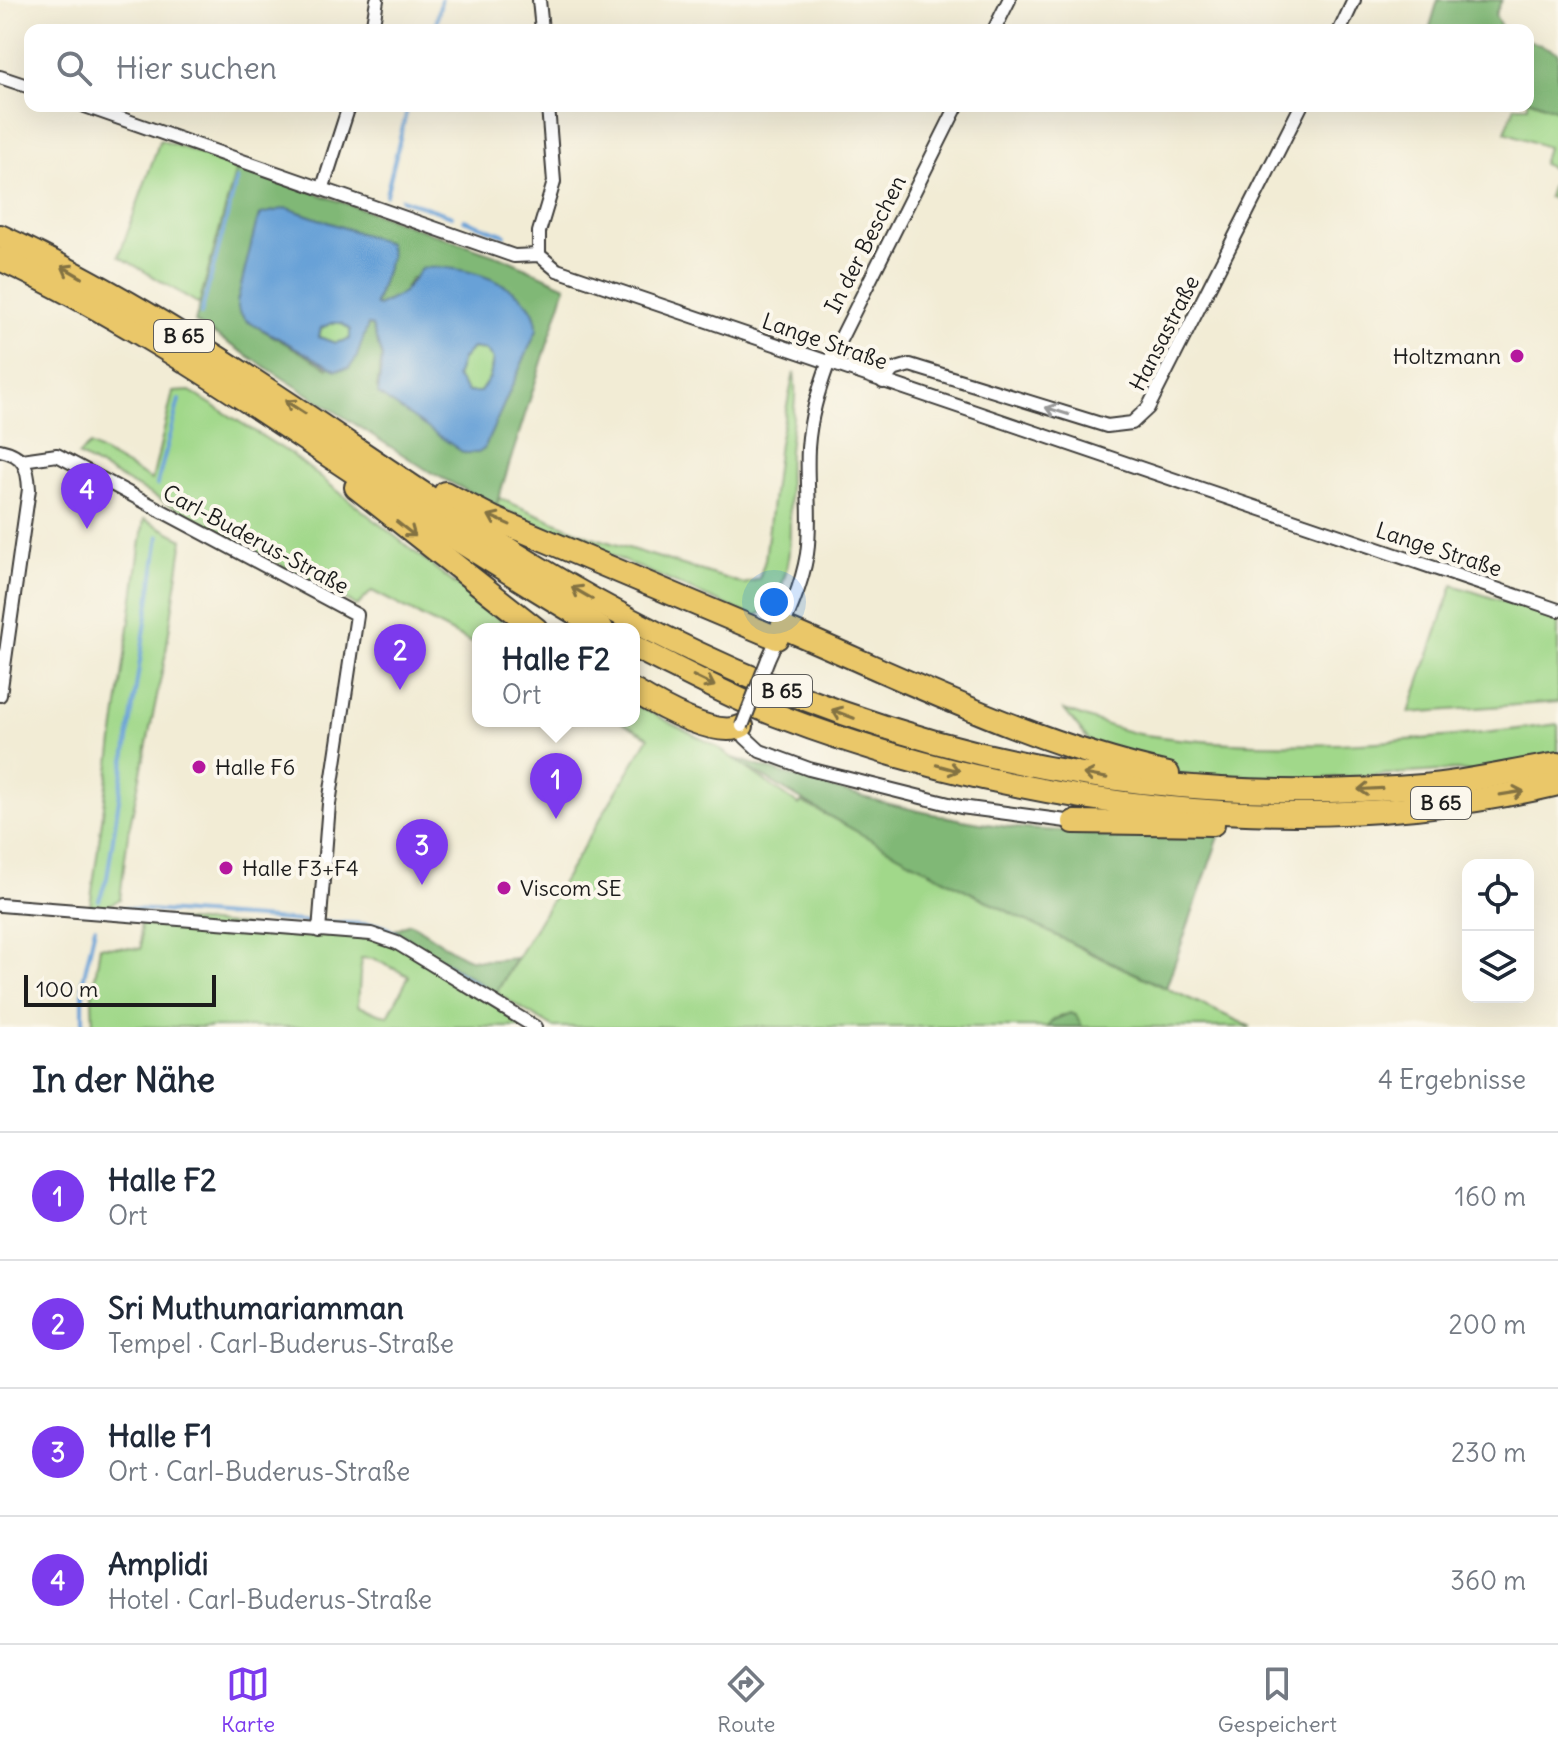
<!DOCTYPE html>
<html lang="de">
<meta charset="utf-8">
<style>
body{margin:0;font-family:Delius,sans-serif;background:#f2f2f3;color:#1f2937}
.controls{position:absolute;right:24px;bottom:24px;display:grid;overflow:hidden;border-radius:16px;box-shadow:0 8px 32px #0002}
.controls button{width:72px;height:72px;display:grid;place-items:center;padding:0;border:0;border-bottom:2px solid #e0e1e3;background:#fff;color:#1f2937;font:40px sans-serif}
.scale{position:absolute;left:24px;bottom:20px;width:192px;box-sizing:border-box;padding-left:8px;border:4px solid #1c1c1c;border-top:0;font-size:22px;line-height:28px;white-space:nowrap;color:#1c1c1c;-webkit-text-stroke:6px #fbf7ec;paint-order:stroke}
.you{position:absolute;left:774px;top:602px;width:28px;height:28px;margin:-20px;border:6px solid #fff;border-radius:50%;background:#1a73e8;box-shadow:0 0 0 12px #1a73e833}
.badge{display:grid;place-items:center;width:52px;height:52px;border-radius:50%;background:#7c3aed;color:#fff;font-size:26px;font-weight:700}
.pin{position:absolute;translate:-50% -66px;filter:drop-shadow(0 2px 4px #0008)}
.pin::after{content:'';position:absolute;top:42px;width:28px;height:24px;background:inherit;clip-path:polygon(0 0,100% 0,50% 100%)}
.popup{position:absolute;left:472px;top:623px;width:168px;height:104px;box-sizing:border-box;display:grid;place-content:center;border-radius:16px;background:#fff;filter:drop-shadow(0 2px 6px #0005);font-size:26px;white-space:nowrap;color:#747a83}
.popup b{font-size:30px;color:#1f2937}
.popup::after{content:'';position:absolute;left:50%;top:100%;margin-left:-16px;border:16px solid transparent;border-top-color:#fff}
.list{margin:0;padding:0;list-style:none}
h2{display:flex;justify-content:space-between;align-items:center;height:104px;margin:0;padding:0 32px;font-size:34px}
h2 small{font-size:26px;font-weight:400;color:#747a83}
.list li{display:grid;grid-template-columns:52px 1fr auto;gap:24px;align-items:center;box-sizing:border-box;height:128px;padding:0 32px;border-top:2px solid #e0e1e3}
.list b{display:block;font-size:30px;white-space:nowrap}
.list p{margin:0;font-size:26px;white-space:nowrap;color:#747a83}
.list em{font-size:26px;font-style:normal;color:#747a83}
.icon{flex:none;width:44px;height:44px;fill:none;stroke:currentColor;stroke-width:2;stroke-linecap:round;stroke-linejoin:round}
.map{position:relative;flex:none;width:1558px;height:1027px;overflow:hidden}
.search{position:absolute;background:#fff;box-shadow:0 8px 32px #0002;left:24px;right:24px;top:24px;height:88px;display:flex;align-items:center;gap:20px;box-sizing:border-box;padding:0 28px;border-radius:16px;color:#747a83;font-size:30px}
.sheet{height:616px;background:#fff}
nav{display:flex;justify-content:space-around;align-items:center;box-sizing:border-box;height:112px;border-top:2px solid #e0e1e3;background:#fff;font-size:22px;color:#747a83}
nav a{display:grid;justify-items:center;gap:4px}
nav .on{color:#7c3aed}
.map>svg:first-child{display:block}
</style>
<div class="map">
<svg width="1558" height="1027" viewBox="0 0 1558 1027">
<rect width="100%" height="100%" fill="#fbf7ec"/>
<filter id="ink" filterUnits="userSpaceOnUse"><feTurbulence type="fractalNoise" baseFrequency=".0125" numOctaves="2"/><feDisplacementMap in="SourceGraphic" scale="16" xChannelSelector="R" yChannelSelector="G"/><feConvolveMatrix kernelMatrix="1 2 1 2 8 2 1 2 1" color-interpolation-filters="sRGB"/></filter>
<filter id="wash" filterUnits="userSpaceOnUse"><feTurbulence type="fractalNoise" baseFrequency=".006" numOctaves="4" result="noise"/><feDisplacementMap in="SourceGraphic" scale="32" xChannelSelector="R" yChannelSelector="G"/><feGaussianBlur stdDeviation="1.8" result="paint"/><feColorMatrix in="noise" values="0 0 0 0 0 0 0 0 0 0 0 0 0 0 0 0 0 1.4 0 .05"/><feComposite in="paint" operator="in"/></filter>
<g filter="url(#wash)">
<rect width="100%" height="100%" fill="#f2ecd5"/>
<g fill="#a1d88a" stroke="#5e7a53" stroke-width="2" fill-rule="evenodd">
<polygon points="1528,99 1558,110 1558,201 1548,197 1557,170 1542,164 1547,147 1505,132 1515,106 1528,106"/>
<polygon points="160,140 237,166 199,304 119,256"/>
<polygon points="332,323 341,323 351,330 350,339 335,343 319,337 321,328"/>
<polygon points="472,348 485,350 493,359 490,377 480,392 468,392 456,377 462,359"/>
<path d="M 794,373 C 798,400 791,425 789,452 C 785,499 806,593 754,617 L 496,506 L 499,498 L 589,536 L 744,584 L 759,579 L 765,560 L 779,443 Z"/>
<polygon points="190,391 291,454 512,629 478,629 478,646 372,591 357,606 78,455 90,445 152,480 173,392"/>
<polygon points="144,519 183,539 165,658 128,834 120,899 106,907 90,906"/>
<polygon points="1453,585 1558,619 1558,702 1409,713"/>
<polygon points="634,704 714,745 799,805 802,802 1088,952 1251,1027 1082,1027 1076,1015 1061,1015 1047,1027 553,1027 496,993 649,737 620,721 634,721"/>
<path d="M 1064,710 C 1090,718 1118,731 1145,735 C 1281,754 1423,742 1558,724 L 1558,764 L 1487,776 L 1457,770 L 1314,779 L 1186,775 L 1104,759 Z"/>
<path d="M 140,917 L 386,938 L 531,1027 L 93,1027 L 92,997 L 100,946 L 141,949 ZM 361,958 L 374,959 L 409,976 L 388,1016 L 358,1006 Z"/>
</g>
<g fill="#80b876" stroke="#4e6a49" stroke-width="2" fill-rule="evenodd">
<polygon points="1438,0 1502,0 1495,15 1503,30 1429,30"/>
<polygon points="1528,40 1558,52 1558,110 1528,99"/>
<path d="M 237,166 L 504,258 L 566,286 L 496,506 L 430,472 L 195,322 ZM 287,208 L 387,243 L 391,256 L 375,305 L 378,307 L 403,293 L 411,278 L 537,330 L 464,453 L 377,388 L 382,357 L 372,326 L 368,324 L 328,368 L 247,321 L 239,312 Z"/>
<path d="M 733,758 C 830,788 925,819 1027,829 C 1092,834 1157,829 1222,828 L 1166,988 C 1019,919 870,845 733,758 Z"/>
<path d="M 409,923 C 425,930 459,958 470,959 C 484,962 501,959 516,958 L 496,993 L 395,930 Z"/>
<polygon points="1070,1013 1076,1015 1082,1027 1047,1027 1053,1020"/>
</g>
<path fill="#68a1d7" stroke="#425e7a" stroke-width="2" fill-rule="evenodd" d="M 287,208 L 388,243 L 391,256 L 375,304 L 378,306 L 403,293 L 421,269 C 457,261 540,286 537,330 L 484,449 L 478,453 L 464,453 L 378,394 L 382,357 L 372,326 L 368,325 L 356,359 L 349,368 L 336,370 L 247,321 L 239,312 L 237,302 L 256,224 L 261,214 ZM 332,323 L 341,323 L 350,330 L 350,339 L 335,343 L 319,337 L 321,328 ZM 472,348 L 485,350 L 493,359 L 490,377 L 480,392 L 468,392 L 456,377 L 462,359 Z"/>
<g fill="none" stroke-linecap="round" stroke-linejoin="round">
<g stroke="#68a1d7" stroke-width="4">
<polyline points="435,30 441,0"/>
<polyline points="386,195 408,106"/>
<polyline points="401,199 452,216"/>
<polyline points="464,220 505,235"/>
<polyline points="201,314 237,179"/>
<polyline points="157,485 179,400"/>
<polyline points="99,900 107,878 159,536"/>
<polyline points="121,908 314,922"/>
<polyline points="325,922 382,925 481,987"/>
<polyline points="83,1027 83,981 95,927"/>
</g>
</g>
</g>
<g filter="url(#ink)">
<g fill="none" stroke-linecap="round" stroke-linejoin="round">
<g stroke="#3c3b38" stroke-width="16">
<g id="minor">
<polyline points="539,0 542,30"/>
<polyline points="372,30 377,0"/>
<polyline points="994,30 1009,0"/>
<polyline points="1340,30 1354,0"/>
<polyline points="0,77 30,87"/>
<polyline points="85,106 514,256 539,255 557,270 1558,610"/>
<polyline points="323,187 349,106"/>
<polyline points="539,255 539,232 554,182 548,106"/>
<polyline points="883,382 893,370 910,365 1107,426 1132,423 1148,408 1301,106"/>
<path d="M 0,450 C 24,455 28,467 29,489 L 0,695"/>
<polyline points="22,460 57,455 357,615 329,804 319,931"/>
<path d="M 768,659 C 783,626 801,591 807,554 C 812,519 806,484 808,448 C 810,418 818,392 828,364 L 957,106"/>
<polyline points="742,726 745,737 760,751 809,769 961,807 1074,822"/>
<polyline points="0,905 371,934 397,943 535,1027"/>
</g>
</g>
<g stroke="#3c3b38" stroke-width="26">
<g id="trunk">
<path d="M 0,236 C 174,316 326,432 486,535 C 776,722 1077,815 1423,786 C 1468,782 1514,771 1558,764"/>
<path d="M 0,259 C 106,308 207,374 304,439 C 402,505 501,569 602,629"/>
<polyline points="356,487 536,629"/>
<polyline points="445,493 495,519 777,638"/>
<path d="M 782,627 C 909,681 1033,744 1168,774"/>
<path d="M 634,647 C 681,670 728,696 776,715 C 1019,808 1302,845 1558,784"/>
<path d="M 634,691 C 657,705 717,740 742,726"/>
<polyline points="1074,822 1213,824"/>
</g>
</g>
<use href="#minor" stroke="#fff" stroke-width="12"/>
<use href="#trunk" stroke="#eac769" stroke-width="22"/>
<g stroke="#3c3b38" stroke-width="16" stroke-linecap="butt">
<polyline id="minor-bridge" points="742,726 768,659"/>
</g>
<use href="#minor-bridge" stroke="#fff" stroke-width="12"/>
</g>
<defs><path id="oneway-shaft" d="M-6 0H5M1.5-3L5.5 0L1.5 3" fill="none" stroke-width="1.6" stroke-linecap="round" stroke-linejoin="round" transform="scale(2)"/></defs>
<g stroke="#837242">
<use href="#oneway-shaft" transform="translate(72 272) rotate(-150)"/>
<use href="#oneway-shaft" transform="translate(295 407) rotate(-147)"/>
<use href="#oneway-shaft" transform="translate(499 520) rotate(-156)"/>
<use href="#oneway-shaft" transform="translate(406 529) rotate(38)"/>
<use href="#oneway-shaft" transform="translate(582 593) rotate(-150)"/>
<use href="#oneway-shaft" transform="translate(704 681) rotate(26)"/>
<use href="#oneway-shaft" transform="translate(843 714) rotate(-159)"/>
<use href="#oneway-shaft" transform="translate(948 768) rotate(15)"/>
<use href="#oneway-shaft" transform="translate(1095 776) rotate(-170)"/>
<use href="#oneway-shaft" transform="translate(1370 789) rotate(177)"/>
<use href="#oneway-shaft" transform="translate(1512 793) rotate(-9)"/>
</g>
<use stroke="#999" href="#oneway-shaft" transform="translate(1057 411) rotate(-163)"/>
</g>
<g fill="#b5179e" stroke="#fbf7ec" stroke-width="3">
<circle cx="1517" cy="356" r="8"/>
<circle cx="199" cy="767" r="8"/>
<circle cx="226" cy="868" r="8"/>
<circle cx="504" cy="888" r="8"/>
</g>
<g text-anchor="middle" stroke-width="8" stroke-linejoin="round" paint-order="stroke">
<g fill="#fbf7ec" stroke="#5f5e5a" stroke-width="2">
<rect x="154" y="320" width="60" height="32" rx="6"/>
<rect x="752" y="675" width="60" height="32" rx="6"/>
<rect x="1411" y="787" width="60" height="32" rx="6"/>
</g>
<g font-size="20" font-weight="bold" fill="#1c1c1c">
<text x="184" y="343">B 65</text>
<text x="782" y="698">B 65</text>
<text x="1441" y="810">B 65</text>
</g>
<g font-size="22" fill="#1c1c1c" stroke="#fbf7ec">
<text transform="translate(865 244) rotate(-63)" y="8">In der Beschen</text>
<text transform="translate(1164 333) rotate(-63)" y="8">Hansastraße</text>
<text transform="translate(825 341) rotate(19)" y="8">Lange Straße</text>
<text transform="translate(256 539) rotate(28)" y="8">Carl-Buderus-Straße</text>
<text transform="translate(1439 549) rotate(18)" y="8">Lange Straße</text>
</g>
<g font-size="22" fill="#1c1c1c" stroke="#fbf7ec" text-anchor="start">
<text x="1501" y="364" text-anchor="end">Holtzmann</text>
<text x="215" y="775">Halle F6</text>
<text x="242" y="876">Halle F3+F4</text>
<text x="520" y="896">Viscom SE</text>
</g>
</g>
</svg>
<div class="controls">
<button><svg class="icon" aria-label="locate" viewBox="0 0 24 24"><circle cx="12" cy="12" r="6"/><path d="M12 2v4M12 18v4M2 12h4M18 12h4"/></svg></button>
<button><svg class="icon" aria-label="layers" viewBox="0 0 24 24"><path d="M12 4l9 5-9 5-9-5zM3 14l9 5 9-5"/></svg></button>
</div>
<div class="scale">100 m</div>
<div class="you"></div>
<div class="pin badge" style="left:556px;top:819px">1</div>
<div class="popup"><b>Halle F2</b>Ort</div>
<div class="pin badge" style="left:400px;top:690px">2</div>
<div class="pin badge" style="left:422px;top:885px">3</div>
<div class="pin badge" style="left:87px;top:529px">4</div>
<div class="search"><svg class="icon" aria-label="search" viewBox="0 0 24 24"><circle cx="10" cy="10" r="6"/><path d="M15 15l6 6"/></svg>Hier suchen</div>
</div>
<section class="sheet">
<h2>In der Nähe<small>4 Ergebnisse</small></h2>
<ul class="list">
<li><span class="badge">1</span><div><b>Halle F2</b><p>Ort</p></div><em>160 m</em></li>
<li><span class="badge">2</span><div><b>Sri Muthumariamman</b><p>Tempel · Carl-Buderus-Straße</p></div><em>200 m</em></li>
<li><span class="badge">3</span><div><b>Halle F1</b><p>Ort · Carl-Buderus-Straße</p></div><em>230 m</em></li>
<li><span class="badge">4</span><div><b>Amplidi</b><p>Hotel · Carl-Buderus-Straße</p></div><em>360 m</em></li>
</ul>
</section>
<nav>
<a class="on"><svg class="icon" aria-label="map" viewBox="0 0 24 24"><path d="M3 6l6-2 6 2 6-2v14l-6 2-6-2-6 2zM9 4v14M15 6v14"/></svg>Karte</a>
<a><svg class="icon" aria-label="directions" viewBox="0 0 24 24"><path d="M12 3l9 9-9 9-9-9zM9 14v-3h6M13 9l2 2-2 2"/></svg>Route</a>
<a><svg class="icon" aria-label="saved" viewBox="0 0 24 24"><path d="M7 4h10v16l-5-4-5 4z"/></svg>Gespeichert</a>
</nav>
